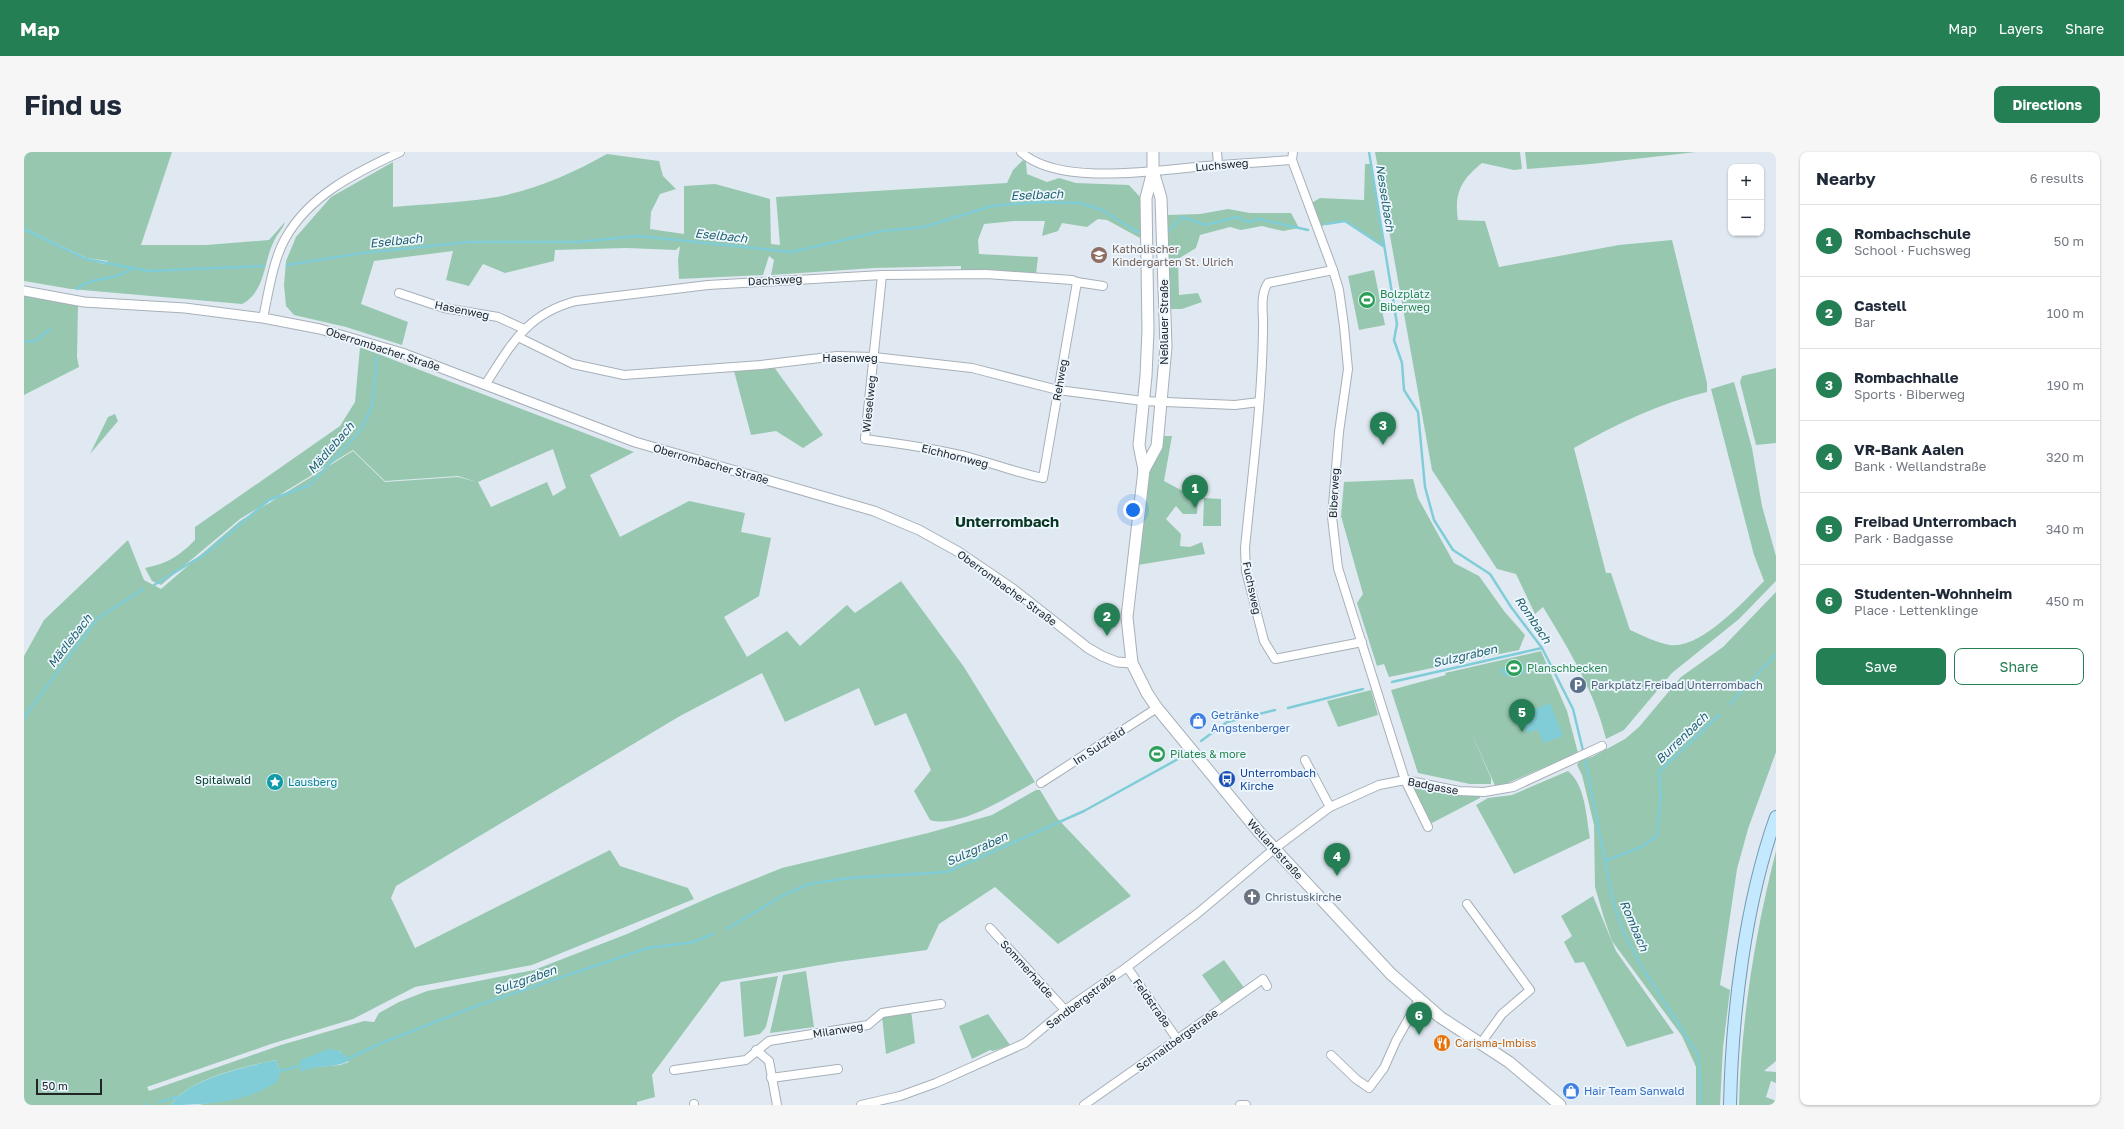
<!DOCTYPE html>
<meta charset="utf-8">
<style>
body{margin:0;font-family:"Golos Text",sans-serif;background:#f6f6f7;color:#1f2937}
.controls{position:absolute;right:12px;top:12px;display:grid;overflow:hidden;border-radius:8px;box-shadow:0 1px 3px #0004}
.controls button{width:36px;height:36px;display:grid;place-items:center;padding:0;border:0;border-bottom:1px solid #e0e1e3;background:#fff;color:#1f2937;font:20px sans-serif}
.scale{position:absolute;left:12px;bottom:10px;width:66px;box-sizing:border-box;padding-left:4px;border:2px solid #222528;border-top:0;font-size:11px;line-height:14px;white-space:nowrap;color:#222528;-webkit-text-stroke:3px #edf7ff;paint-order:stroke}
.you{position:absolute;left:1109px;top:358px;width:14px;height:14px;margin:-10px;border:3px solid #fff;border-radius:50%;background:#1a73e8;box-shadow:0 0 0 6px #1a73e833}
.badge{display:grid;place-items:center;width:26px;height:26px;border-radius:50%;background:#257f54;color:#fff;font-size:13px;font-weight:700}
.pin{position:absolute;translate:-50% -33px;filter:drop-shadow(0 1px 2px #0008)}
.pin::after{content:'';position:absolute;top:21px;width:14px;height:12px;background:inherit;clip-path:polygon(0 0,100% 0,50% 100%)}
.list{margin:0;padding:0;list-style:none}
h2{display:flex;justify-content:space-between;align-items:center;height:52px;margin:0;padding:0 16px;font-size:17px}
h2 small{font-size:13px;font-weight:400;color:#747a83}
.list li{display:grid;grid-template-columns:26px 1fr auto;gap:12px;align-items:center;box-sizing:border-box;height:72px;padding:0 16px;border-top:1px solid #e0e1e3}
.list b{display:block;font-size:15px;white-space:nowrap}
.list p{margin:0;font-size:13px;white-space:nowrap;color:#747a83}
.list em{font-size:13px;font-style:normal;color:#747a83}
.actions{display:flex;gap:8px;padding:12px 16px}
.actions a{flex:1;padding:9px 0;border:1px solid #257f54;border-radius:8px;text-align:center;font-size:14px;color:#257f54}
.actions .main{background:#257f54;color:#fff}
.map{position:relative;flex:none;width:1752px;height:953px;overflow:hidden;border-radius:8px}
header{display:flex;align-items:center;gap:24px;box-sizing:border-box;height:56px;padding:0 20px;background:#257f54;color:#fff}
header strong{font-size:19px}
nav{display:flex;gap:22px;margin-inline-start:auto;font-size:14px}
.intro{display:flex;align-items:center;justify-content:space-between;box-sizing:border-box;height:96px;padding:0 24px}
h1{margin:0;font-size:28px}
.button{padding:10px 18px;border-radius:8px;background:#257f54;color:#fff;font-size:14px;font-weight:700}
main{display:flex;gap:24px;padding:0 24px}
aside{flex:1;background:#fff;border-radius:8px;box-shadow:0 1px 3px #0004}
.map>svg:first-child{display:block}
</style>
<header>
<strong>Map</strong>
<nav><a>Map</a><a>Layers</a><a>Share</a></nav>
</header>
<div class="intro"><h1>Find us</h1><a class="button">Directions</a></div>
<main>
<div class="map">
<svg width="1752" height="953" viewBox="0 0 1752 953">
<rect width="100%" height="100%" fill="#e0e9f2"/>
<g fill="#97c8af" fill-rule="evenodd">
<path d="M 0,0 L 148,0 L 117,93 L 182,93 L 245,88 L 261,70 C 259,77 253,82 250,89 C 239,111 242,139 218,152 L 47,137 L 0,129 L 0,77 L 62,107 L 80,112 L 84,109 L 63,106 L 0,76 Z"/>
<path d="M 1351,0 L 1496,0 L 1498,17 L 1490,18 L 1458,11 C 1437,28 1430,41 1434,68 L 1461,69 L 1475,115 L 1595,93 L 1648,88 L 1683,231 L 1683,240 C 1636,251 1592,272 1550,296 L 1582,421 L 1587,421 L 1606,478 C 1618,483 1633,491 1646,493 C 1677,497 1720,449 1740,429 L 1730,403 L 1687,237 L 1710,230 L 1728,296 L 1738,354 L 1752,404 L 1752,429 L 1715,467 L 1648,521 L 1600,578 L 1582,587 C 1571,540 1544,496 1519,455 L 1511,462 L 1492,422 L 1473,417 L 1408,318 Z"/>
<polygon points="1501,0 1672,0 1567,12 1503,17"/>
<path d="M 583,2 L 635,9 L 639,24 L 652,37 L 636,42 L 627,60 L 626,77 L 660,82 L 660,34 L 691,32 L 746,47 L 747,92 L 756,93 L 752,45 L 983,31 L 989,18 L 999,8 L 1002,10 L 1003,22 L 1023,30 L 1035,26 L 1052,31 L 1105,33 L 1116,45 L 1118,62 L 1116,86 L 1083,68 L 1074,67 L 1063,75 L 1038,71 L 1034,79 L 1018,84 L 1021,69 L 990,69 L 960,72 L 954,88 L 955,102 L 1014,105 L 1012,122 L 937,118 L 937,114 L 850,116 L 747,123 L 750,108 L 745,104 L 739,123 L 655,127 L 654,108 L 656,94 L 652,98 L 602,96 L 531,98 L 530,109 L 481,121 L 459,112 L 445,134 L 422,128 L 429,99 L 350,109 L 337,152 L 384,170 L 378,193 L 322,175 L 270,163 L 262,154 L 260,133 L 262,109 L 272,85 L 307,45 L 369,10 L 369,55 C 401,52 434,51 466,46 C 507,40 547,22 583,2 Z"/>
<polygon points="1341,12 1348,12 1360,94 1321,69 1302,72 1293,77 1284,53 1296,46 1340,48"/>
<polygon points="1204,57 1226,61 1267,61 1275,76 1259,79 1238,74 1217,78 1206,75 1176,83 1172,96 1154,107 1155,143 1174,141 1178,150 1158,157 1146,157 1143,63 1176,62"/>
<polygon points="1350,118 1361,173 1335,178 1324,124"/>
<polygon points="0,143 54,153 53,205 55,215 0,243"/>
<path d="M 336,195 L 610,300 L 566,323 L 596,385 L 665,349 L 721,361 L 717,380 L 747,386 L 735,444 L 700,465 L 723,505 L 763,479 L 776,494 L 823,453 L 831,461 L 877,429 L 940,515 L 1011,630 C 985,644 936,677 906,668 L 890,639 L 907,618 L 882,561 L 851,574 L 835,536 L 761,570 L 738,521 L 656,564 L 372,734 L 367,746 L 391,796 L 586,698 L 596,714 L 664,736 L 670,747 L 508,813 L 391,835 L 329,867 L 247,892 L 123,935 L 125,939 L 257,893 L 340,869 L 350,870 L 355,861 L 375,850 L 403,839 L 510,818 L 603,782 L 691,743 L 758,716 L 904,681 L 968,663 L 1012,638 L 1016,638 L 1033,666 L 1107,744 L 1034,792 L 971,735 L 915,772 L 903,798 L 814,810 L 697,830 L 628,923 L 631,945 L 613,950 L 613,953 L 174,953 L 216,945 L 256,919 L 252,908 C 223,914 163,927 147,953 L 0,953 L 0,504 L 20,468 L 104,388 L 120,428 L 137,437 L 216,369 L 329,299 L 361,330 L 434,325 L 453,330 L 434,324 L 361,329 L 329,298 L 216,367 L 137,433 L 128,429 L 121,416 C 144,411 154,405 171,388 L 171,375 L 316,274 L 331,250 ZM 529,297 L 542,336 L 529,344 L 523,330 L 467,355 L 454,330 ZM 316,899 L 325,910 L 316,913 L 282,916 Z"/>
<polygon points="750,215 799,283 779,296 752,279 727,283 710,219"/>
<polygon points="1752,216 1752,291 1732,293 1716,230 1718,224"/>
<polygon points="91,262 94,269 66,302 84,265"/>
<polygon points="1136,284 1148,284 1140,329 1174,347 1173,362 1159,362 1152,354 1142,367 1157,382 1156,394 1166,395 1178,390 1181,402 1114,413 1124,316"/>
<polygon points="1389,327 1394,346 1430,411 1455,424 1480,459 1501,483 1495,498 1365,525 1360,512 1353,514 1333,451 1339,442 1317,364 1320,330"/>
<polygon points="1180,346 1197,347 1197,374 1179,374"/>
<polygon points="1752,440 1752,600 1724,677 1713,717 1696,833 1706,838 1699,896 1696,953 1672,953 1672,915 1658,884 1588,789 1580,766 1571,735 1570,673 1558,623 1553,613 1556,608 1568,605 1601,587 1615,575 1657,525 1699,495"/>
<polygon points="1517,499 1543,559 1554,601 1472,636 1444,573 1467,626 1467,632 1446,632 1394,621 1367,538 1422,523 1421,521"/>
<polygon points="1347,538 1354,563 1314,575 1303,549"/>
<path d="M 1544,619 C 1562,634 1562,665 1566,686 L 1490,722 L 1452,653 L 1464,646 L 1488,643 Z"/>
<polygon points="1386,631 1456,643 1456,646 1406,672"/>
<path d="M 1752,699 L 1752,909 L 1740,919 L 1752,920 L 1752,931 L 1747,929 L 1742,945 L 1752,949 L 1752,953 L 1715,953 C 1717,869 1731,781 1752,699 Z"/>
<polygon points="1569,744 1592,799 1650,881 1603,895 1560,810 1551,811 1540,790 1548,784 1537,764"/>
<polygon points="1200,808 1221,837 1199,853 1178,823"/>
<polygon points="782,819 790,875 746,881 759,823"/>
<polygon points="754,824 742,875 736,882 720,885 716,830"/>
<polygon points="887,858 891,891 862,902 858,864"/>
<polygon points="964,862 986,893 969,899 966,898 948,907 935,874"/>
</g>
<g fill="#80cdd8">
<polygon points="1500,511 1500,522 1486,522 1483,525 1476,519 1483,513"/>
<polygon points="1526,551 1539,584 1519,591 1514,577 1503,581 1496,563"/>
<path d="M 305,897 C 315,898 321,900 325,909 C 309,917 292,912 277,920 L 276,908 Z"/>
<path d="M 252,908 L 256,919 L 254,929 C 226,950 181,953 147,953 C 163,927 224,914 252,908 Z"/>
</g>
<g fill="none" stroke-linecap="round" stroke-linejoin="round">
<g stroke="#80cdd8" stroke-width="2.5">
<polyline points="1345,0 1373,172 1370,188 1378,211 1380,238 1394,260 1401,335 1410,368 1429,398 1466,422 1487,455 1518,496 1549,557 1561,607 1589,749 1599,779 1619,817 1675,904 1676,953"/>
<polyline points="1302,72 1321,69 1359,94"/>
<polyline points="0,77 62,107 124,119 240,114"/>
<polyline points="1144,80 1158,65 1181,73 1213,65 1224,70 1235,67 1284,78"/>
<polyline points="263,113 338,101 445,90 553,90 614,84 768,100 858,79 900,75 968,54 1016,50 1056,51 1078,58 1110,78 1117,81"/>
<path d="M 53,137 C 69,123 92,130 108,116"/>
<polyline points="0,190 11,189 26,177"/>
<polyline points="130,433 181,402 245,348 286,333 336,279 348,255 353,205"/>
<polyline points="1368,530 1518,496"/>
<polyline points="1706,552 1752,502"/>
<polyline points="1264,556 1339,537"/>
<polyline points="0,565 73,467 119,437"/>
<polyline points="1177,589 1203,570 1251,558"/>
<polyline points="1581,709 1617,695 1633,684 1637,643 1635,620 1695,563"/>
<polyline points="703,777 758,744 785,732 825,726 923,720 1060,659 1154,607"/>
<polyline points="324,907 355,892 455,853 624,796 670,790 689,782"/>
<polyline points="256,919 275,914"/>
<polyline points="135,950 152,945"/>
<polyline points="122,953 123,952"/>
</g>
<g stroke="#a7b0b8" stroke-width="10">
<g id="minor">
<path d="M 997,0 C 1035,35 1135,18 1182,14 C 1211,12 1239,10 1268,8"/>
<polyline points="1193,0 1194,13"/>
<polyline points="1269,0 1268,8 1309,118 1315,138 1320,174 1324,217 1315,280 1308,365 1314,416 1381,628 1404,675"/>
<path d="M 1309,118 L 1244,131 C 1235,144 1240,163 1239,178 C 1238,251 1228,324 1221,396 L 1222,419 L 1240,489 L 1251,507 L 1338,490"/>
<path d="M 858,123 L 841,287 C 876,292 911,296 945,305 C 970,312 994,321 1019,326 L 1053,130"/>
<polyline points="375,141 420,156 474,165 500,177"/>
<path d="M 239,166 C 244,143 249,108 261,87 C 285,43 333,20 376,0"/>
<polyline points="494,185 549,212 600,223 737,213 813,204 850,205 948,216 1034,238 1119,249 1211,253 1235,250"/>
<path d="M 461,233 C 487,193 502,162 552,149 L 684,133 L 858,123 L 962,122 L 1048,128 L 1053,130 L 1079,134"/>
<polyline points="1281,608 1306,655"/>
<polyline points="1017,631 1133,556"/>
<polyline points="1443,752 1506,838 1478,862 1457,891"/>
<polyline points="966,776 1041,858"/>
<polyline points="1103,815 1153,887"/>
<polyline points="732,898 745,909 753,953"/>
<polyline points="1307,903 1332,927 1345,936 1360,916 1372,889 1395,848"/>
<polyline points="650,918 722,908 745,889 844,873 858,861 917,852"/>
<polyline points="747,926 814,917"/>
<polyline points="670,952 670,953"/>
<polyline points="837,953 876,944 912,931 1001,891 1041,858 1103,815 1174,761 1250,697 1306,655 1355,633 1381,628 1435,639 1460,640 1489,635 1578,594"/>
<polyline points="1060,953 1239,827 1243,834"/>
<polyline points="1216,953 1222,953"/>
</g>
</g>
<g stroke="#a7b0b8" stroke-width="11">
<polyline id="tertiary" points="0,139 60,150 161,156 239,166 296,177 378,201 611,290 850,359 895,378 933,399 989,437 1064,496 1078,504 1093,510 1108,511"/>
</g>
<g stroke="#a7b0b8" stroke-width="13">
<g id="secondary">
<polyline points="1129,19 1122,46 1124,178 1122,224 1115,293 1120,318 1103,465 1108,511 1123,541 1133,556 1235,680 1367,822 1416,865 1485,910 1536,953"/>
<polyline points="1120,318 1133,294 1142,195 1137,46 1129,19 1129,0"/>
</g>
</g>
<g stroke="#7199b2" stroke-width="14">
<path id="primary" d="M 1706,953 C 1708,861 1721,752 1752,665"/>
</g>
<use href="#minor" stroke="#fff" stroke-width="8"/>
<use href="#tertiary" stroke="#fff" stroke-width="9"/>
<use href="#secondary" stroke="#fff" stroke-width="11"/>
<use href="#primary" stroke="#c4e8fe" stroke-width="12"/>
</g>
<defs>
<g id="school-disc" transform="scale(0.9)"><circle r="9.5" fill="#8d6e63" stroke="#edf7ff"/><path d="M0-5L7-2L0 1L-7-2ZM-4 1L0 2.5L4 1V4Q0 6-4 4Z" fill="#fff"/></g>
<g id="stadium-disc" transform="scale(0.9)"><circle r="9.5" fill="#2e9e5b" stroke="#edf7ff"/><path d="M0-5a6.5 5 0 1 0 0 10a6.5 5 0 1 0 0-10ZM-3.5-1.8h7v3.6h-7Z" fill="#fff"/></g>
<g id="parking-disc" transform="scale(0.9)"><circle r="9.5" fill="#5c6f8a" stroke="#edf7ff"/><path d="M-3.5-5.5H1a3.5 3.5 0 0 1 0 7H-1V5.5H-3.5ZM-1-3.4V-.6H.8a1.4 1.4 0 0 0 0-2.8Z" fill="#fff"/></g>
<g id="shop-disc" transform="scale(0.9)"><circle r="9.5" fill="#3f7fe0" stroke="#edf7ff"/><path d="M-5-2.5h2.3a2.7 3.5 0 0 1 5.4 0H5L5.5 6h-11ZM-1.5-2.5h3a1.5 2.3 0 0 0-3 0Z" fill="#fff"/></g>
<g id="bus-disc" transform="scale(0.9)"><circle r="9.5" fill="#1a4fb4" stroke="#edf7ff"/><path d="M-5-6H5V4H4V6H2V4H-2V6H-4V4H-5ZM-3.5-4V0h7V-4ZM-3.5 1.2v1.5H-2V1.2ZM2 1.2v1.5H3.5V1.2Z" fill="#fff"/></g>
<g id="sight-disc" transform="scale(0.9)"><circle r="9.5" fill="#0f9aa8" stroke="#edf7ff"/><path d="M0-6L1.8-2.2L6-1.7L2.9 1.2L3.7 5.4L0 3.3L-3.7 5.4L-2.9 1.2L-6-1.7L-1.8-2.2Z" fill="#fff"/></g>
<g id="church-disc" transform="scale(0.9)"><circle r="9.5" fill="#6b7280" stroke="#edf7ff"/><path d="M-1.2-6h2.4v3.5h3.3v2.4h-3.3V6h-2.4V-.1h-3.3v-2.4h3.3Z" fill="#fff"/></g>
<g id="restaurant-disc" transform="scale(0.9)"><circle r="9.5" fill="#e8710a" stroke="#edf7ff"/><path d="M-5-6h1v4h1v-4h1v4h1v-4h1v5L-1.5 .5V6h-2V.5L-5-1ZM5-6V6H3V1.5H1.5Q1.5-4 5-6Z" fill="#fff"/></g>
</defs>
<g fill-rule="evenodd">
<use href="#school-disc" x="1075" y="103"/>
<use href="#stadium-disc" x="1343" y="148"/>
<use href="#stadium-disc" x="1490" y="516"/>
<use href="#parking-disc" x="1554" y="533"/>
<use href="#shop-disc" x="1174" y="569"/>
<use href="#stadium-disc" x="1133" y="602"/>
<use href="#bus-disc" x="1203" y="627"/>
<use href="#sight-disc" x="251" y="630"/>
<use href="#church-disc" x="1228" y="745"/>
<use href="#restaurant-disc" x="1418" y="891"/>
<use href="#shop-disc" x="1547" y="939"/>
</g>
<g text-anchor="middle" stroke-width="3.5" stroke-linejoin="round" paint-order="stroke">
<g font-size="11" fill="#222528" stroke="#edf7ff">
<text transform="translate(1198 13) rotate(-5)" y="4">Luchsweg</text>
<text transform="translate(751 128) rotate(-3)" y="4">Dachsweg</text>
<text transform="translate(438 158) rotate(12)" y="4">Hasenweg</text>
<text transform="translate(1140 170) rotate(-90)" y="4">Neßlauer Straße</text>
<text transform="translate(359 197) rotate(18)" y="4">Oberrombacher Straße</text>
<text x="826" y="210">Hasenweg</text>
<text transform="translate(1036 228) rotate(-80)" y="4">Rehweg</text>
<text transform="translate(845 252) rotate(-84)" y="4">Wieselweg</text>
<text transform="translate(931 304) rotate(14)" y="4">Eichhornweg</text>
<text transform="translate(687 312) rotate(16)" y="4">Oberrombacher Straße</text>
<text transform="translate(1310 341) rotate(-87)" y="4">Biberweg</text>
<text transform="translate(983 436) rotate(36)" y="4">Oberrombacher Straße</text>
<text transform="translate(1228 436) rotate(78)" y="4">Fuchsweg</text>
<text transform="translate(1075 594) rotate(-33)" y="4">Im Sulzfeld</text>
<text transform="translate(1409 634) rotate(11)" y="4">Badgasse</text>
<text transform="translate(1251 697) rotate(48)" y="4">Wellandstraße</text>
<text transform="translate(1003 817) rotate(48)" y="4">Sommerhalde</text>
<text transform="translate(1057 849) rotate(-37)" y="4">Sandbergstraße</text>
<text transform="translate(1128 851) rotate(55)" y="4">Feldstraße</text>
<text transform="translate(814 878) rotate(-9)" y="4">Milanweg</text>
<text transform="translate(1153 888) rotate(-36)" y="4">Schnaitbergstraße</text>
</g>
<g font-size="11" fill="#785e54" stroke="#edf7ff" text-anchor="start">
<text x="1088" y="101">Katholischer<tspan x="1088" dy="13">Kindergarten St. Ulrich</tspan></text>
</g>
<g font-size="11" fill="#27864d" stroke="#edf7ff" text-anchor="start">
<text x="1356" y="146">Bolzplatz<tspan x="1356" dy="13">Biberweg</tspan></text>
<text x="1503" y="520">Planschbecken</text>
<text x="1146" y="606">Pilates &amp; more</text>
</g>
<g font-size="11" fill="#4e5e75" stroke="#edf7ff" text-anchor="start">
<text x="1567" y="537">Parkplatz Freibad Unterrombach</text>
</g>
<g font-size="11" fill="#366cbe" stroke="#edf7ff" text-anchor="start">
<text x="1187" y="567">Getränke<tspan x="1187" dy="13">Angstenberger</tspan></text>
<text x="1560" y="943">Hair Team Sanwald</text>
</g>
<g font-size="11" fill="#164399" stroke="#edf7ff" text-anchor="start">
<text x="1216" y="625">Unterrombach<tspan x="1216" dy="13">Kirche</tspan></text>
</g>
<g font-size="11" fill="#013824" stroke="#edf7ff">
<text x="199" y="632">Spitalwald</text>
</g>
<g font-size="11" fill="#0d838f" stroke="#edf7ff" text-anchor="start">
<text x="264" y="634">Lausberg</text>
</g>
<g font-size="11" fill="#5b616d" stroke="#edf7ff" text-anchor="start">
<text x="1241" y="749">Christuskirche</text>
</g>
<g font-size="11" fill="#c56008" stroke="#edf7ff" text-anchor="start">
<text x="1431" y="895">Carisma-Imbiss</text>
</g>
<g font-size="12" font-style="italic" fill="#22626a" stroke="#edf7ff">
<text transform="translate(1013 43) rotate(-2)" y="4">Eselbach</text>
<text transform="translate(1361 46) rotate(81)" y="4">Nesselbach</text>
<text transform="translate(697 84) rotate(6)" y="4">Eselbach</text>
<text transform="translate(372 89) rotate(-6)" y="4">Eselbach</text>
<text transform="translate(307 296) rotate(-49)" y="4">Mädlebach</text>
<text transform="translate(1509 468) rotate(56)" y="4">Rombach</text>
<text transform="translate(46 489) rotate(-52)" y="4">Mädlebach</text>
<text transform="translate(1441 504) rotate(-13)" y="4">Sulzgraben</text>
<text transform="translate(1658 586) rotate(-44)" y="4">Burrenbach</text>
<text transform="translate(953 697) rotate(-24)" y="4">Sulzgraben</text>
<text transform="translate(1610 774) rotate(67)" y="4">Rombach</text>
<text transform="translate(501 828) rotate(-19)" y="4">Sulzgraben</text>
</g>
<g font-size="15" font-weight="bold" fill="#0b3621" stroke="#edf7ff">
<text x="983" y="375">Unterrombach</text>
</g>
</g>
</svg>
<div class="controls">
<button>+</button>
<button>−</button>
</div>
<div class="scale">50 m</div>
<div class="you"></div>
<div class="pin badge" style="left:1171px;top:356px">1</div>
<div class="pin badge" style="left:1083px;top:484px">2</div>
<div class="pin badge" style="left:1359px;top:293px">3</div>
<div class="pin badge" style="left:1313px;top:724px">4</div>
<div class="pin badge" style="left:1498px;top:580px">5</div>
<div class="pin badge" style="left:1395px;top:883px">6</div>
</div>
<aside>
<h2>Nearby<small>6 results</small></h2>
<ul class="list">
<li><span class="badge">1</span><div><b>Rombachschule</b><p>School · Fuchsweg</p></div><em>50 m</em></li>
<li><span class="badge">2</span><div><b>Castell</b><p>Bar</p></div><em>100 m</em></li>
<li><span class="badge">3</span><div><b>Rombachhalle</b><p>Sports · Biberweg</p></div><em>190 m</em></li>
<li><span class="badge">4</span><div><b>VR-Bank Aalen</b><p>Bank · Wellandstraße</p></div><em>320 m</em></li>
<li><span class="badge">5</span><div><b>Freibad Unterrombach</b><p>Park · Badgasse</p></div><em>340 m</em></li>
<li><span class="badge">6</span><div><b>Studenten-Wohnheim</b><p>Place · Lettenklinge</p></div><em>450 m</em></li>
</ul>
<div class="actions"><a class="main">Save</a><a>Share</a></div>
</aside>
</main>
